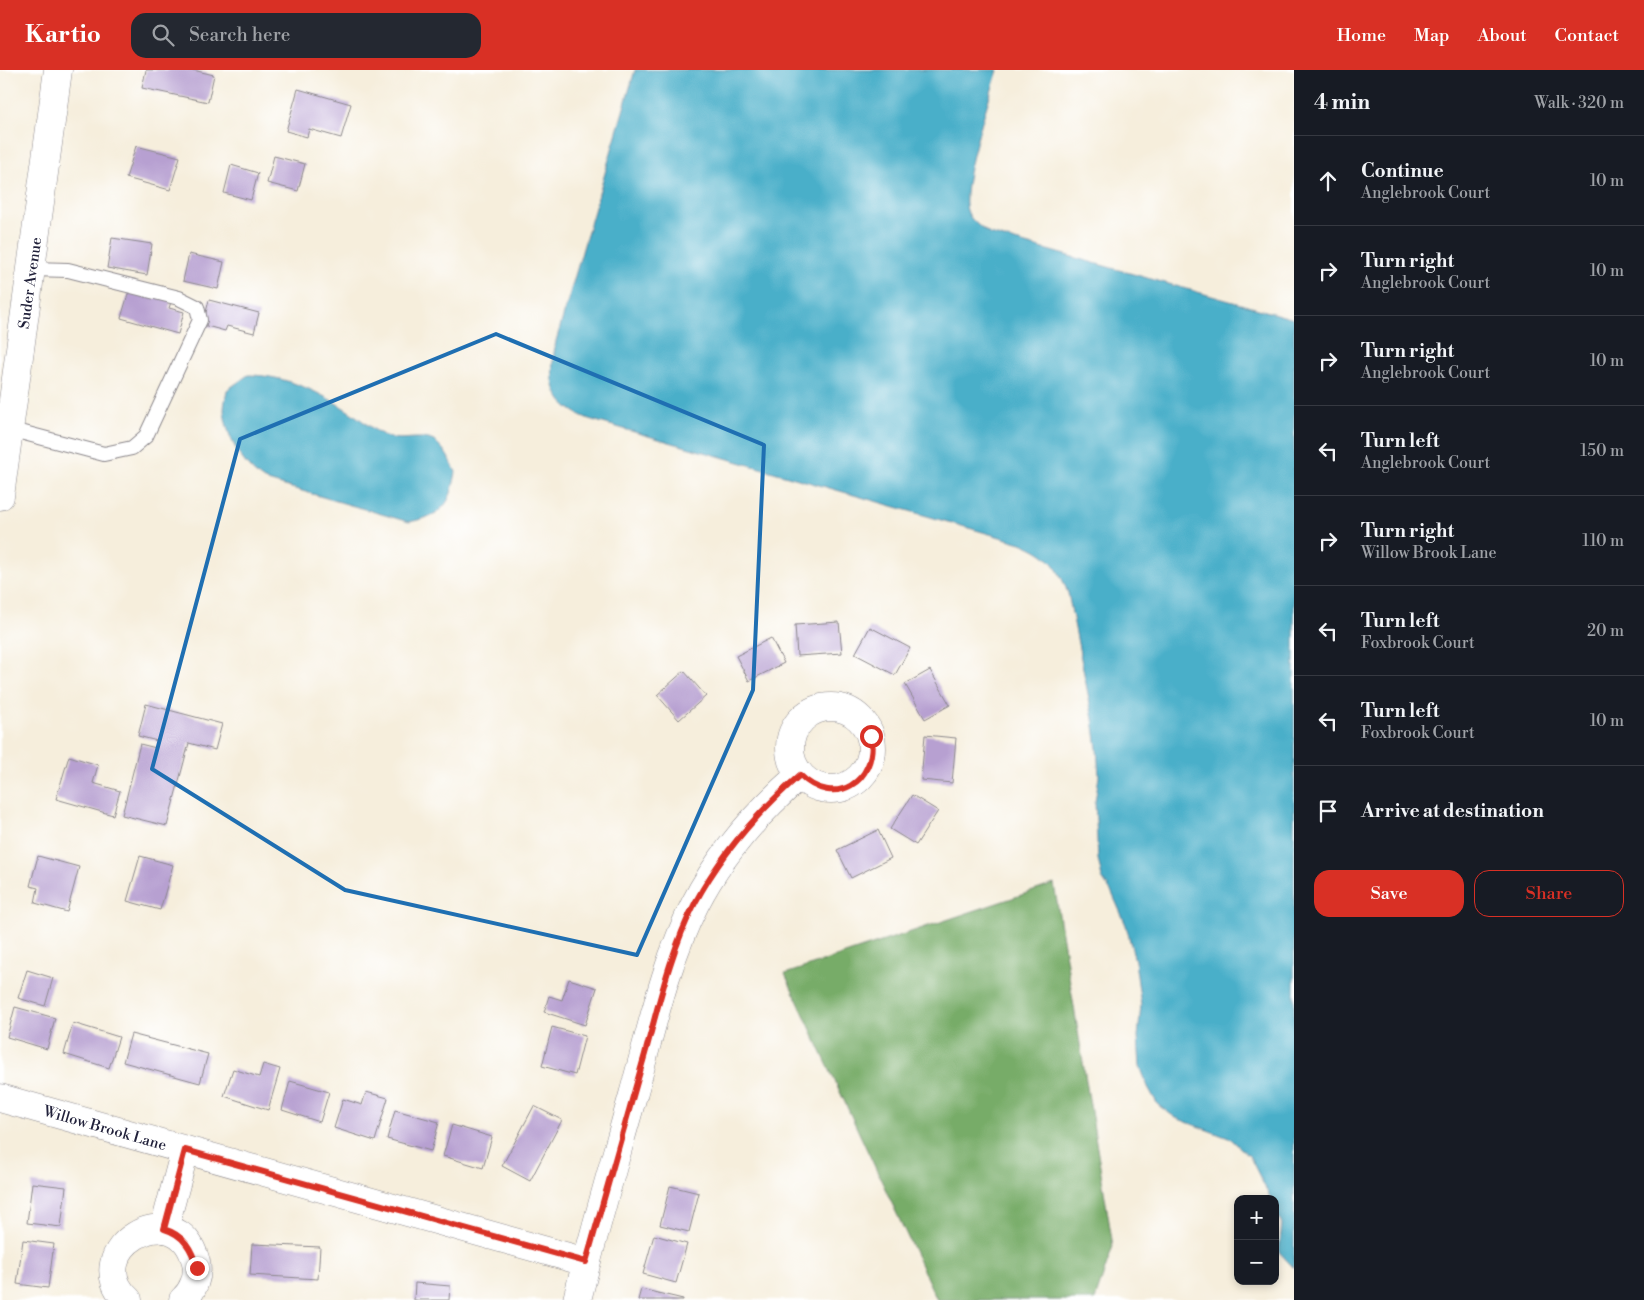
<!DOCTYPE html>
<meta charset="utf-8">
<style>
body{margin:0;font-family:"Libre Bodoni",serif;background:#242831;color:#f1f3f6}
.controls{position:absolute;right:15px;bottom:15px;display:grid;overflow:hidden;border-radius:10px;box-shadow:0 2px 8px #0003}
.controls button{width:45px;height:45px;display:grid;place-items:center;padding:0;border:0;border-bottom:1px solid #363941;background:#171b24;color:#f1f3f6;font:25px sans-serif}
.stop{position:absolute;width:15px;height:15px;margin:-11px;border:4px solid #d93025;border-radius:50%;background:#fff}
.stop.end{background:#d93025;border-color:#fff;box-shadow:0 1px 5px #0008}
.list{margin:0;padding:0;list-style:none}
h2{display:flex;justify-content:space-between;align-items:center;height:65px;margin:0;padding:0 20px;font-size:21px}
h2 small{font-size:16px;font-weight:400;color:#9ea1a6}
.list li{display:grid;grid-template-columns:32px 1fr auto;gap:15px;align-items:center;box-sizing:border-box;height:90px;padding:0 20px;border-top:1px solid #363941}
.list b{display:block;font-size:19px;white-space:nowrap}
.list p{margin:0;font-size:16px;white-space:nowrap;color:#9ea1a6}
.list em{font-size:16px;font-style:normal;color:#9ea1a6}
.actions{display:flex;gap:10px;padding:15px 20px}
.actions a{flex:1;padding:11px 0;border:1px solid #d93025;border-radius:15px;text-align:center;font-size:18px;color:#d93025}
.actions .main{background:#d93025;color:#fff}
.icon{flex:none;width:28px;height:28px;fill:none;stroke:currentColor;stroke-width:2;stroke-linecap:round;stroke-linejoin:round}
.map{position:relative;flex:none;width:1294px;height:1230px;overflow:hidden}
header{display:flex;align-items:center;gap:30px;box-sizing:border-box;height:70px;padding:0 25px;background:#d93025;color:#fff}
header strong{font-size:24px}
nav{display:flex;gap:28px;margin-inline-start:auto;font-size:18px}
.search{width:350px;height:45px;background:#242831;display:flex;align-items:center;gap:12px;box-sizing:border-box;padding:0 18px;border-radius:15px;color:#9ea1a6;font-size:19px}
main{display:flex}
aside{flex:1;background:#171b24}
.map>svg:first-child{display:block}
</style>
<header>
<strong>Kartio</strong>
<div class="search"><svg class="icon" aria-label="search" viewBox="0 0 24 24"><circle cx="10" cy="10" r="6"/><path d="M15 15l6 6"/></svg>Search here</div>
<nav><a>Home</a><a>Map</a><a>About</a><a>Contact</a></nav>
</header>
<main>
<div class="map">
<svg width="1294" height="1230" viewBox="0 0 1294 1230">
<rect width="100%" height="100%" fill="#fff"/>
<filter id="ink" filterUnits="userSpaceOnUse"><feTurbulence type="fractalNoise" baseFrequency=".02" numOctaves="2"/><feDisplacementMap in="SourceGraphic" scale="10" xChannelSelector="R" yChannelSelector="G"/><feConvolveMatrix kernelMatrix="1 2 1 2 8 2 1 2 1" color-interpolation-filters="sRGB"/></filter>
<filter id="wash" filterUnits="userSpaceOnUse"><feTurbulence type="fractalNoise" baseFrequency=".0096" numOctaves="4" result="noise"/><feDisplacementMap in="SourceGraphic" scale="20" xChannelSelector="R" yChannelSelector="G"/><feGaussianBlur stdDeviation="1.12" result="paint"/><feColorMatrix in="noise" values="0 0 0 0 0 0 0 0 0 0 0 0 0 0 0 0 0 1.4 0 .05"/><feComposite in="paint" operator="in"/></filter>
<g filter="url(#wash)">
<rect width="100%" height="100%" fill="#f6eedc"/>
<polygon fill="#77ac68" stroke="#4c6752" points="1054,814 1113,1176 1095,1230 937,1230 785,904"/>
<g fill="#49afc9" stroke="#366882">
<path d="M 635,0 L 998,0 C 990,27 957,122 968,143 C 972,152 983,159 990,164 L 1294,249 L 1294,1198 L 1279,1182 L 1282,1154 L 1275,1137 L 1275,1129 L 1271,1129 L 1250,1087 L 1231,1069 L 1176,1048 L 1158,1035 L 1148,1017 L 1140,996 L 1138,967 L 1141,935 L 1135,891 L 1126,855 L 1112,823 L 1102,808 L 1098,789 L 1095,732 L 1099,706 L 1097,678 L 1093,649 L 1068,523 C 1057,494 1049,485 1021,473 L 589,349 C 549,333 549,310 556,271 Z"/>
<path d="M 248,305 C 286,305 322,323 353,344 C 365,352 375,362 388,367 C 402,372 420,364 434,371 C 445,378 450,391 456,402 C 450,436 443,445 409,452 L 264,410 C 242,396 226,366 224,340 C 224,334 226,327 227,320 Z"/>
</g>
<g id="blocks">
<g fill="#b7a0d1">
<polygon points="146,0 193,0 214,5 208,32 142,18"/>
<polygon points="298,19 351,34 341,68 309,59 307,67 286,61"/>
<polygon points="136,76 180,87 170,120 126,108"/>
<polygon points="274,86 305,94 298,121 267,113"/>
<polygon points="231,95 258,103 251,130 224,123"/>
<polygon points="112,168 152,174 147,205 107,198"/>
<polygon points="189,184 224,192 218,219 183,211"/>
<polygon points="130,218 172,229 169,238 184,242 178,264 121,248"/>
<polygon points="209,230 259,243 254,263 227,256 225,261 203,255"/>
<polygon points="839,552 842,583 797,586 795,555"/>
<polygon points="870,557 910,578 895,605 855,584"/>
<polygon points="771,568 784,593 749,611 736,586"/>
<polygon points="930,600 950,635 925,649 905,614"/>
<polygon points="684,601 706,626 679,650 657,625"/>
<polygon points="146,634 222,654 215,680 189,673 167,756 122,745 140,674 156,678 157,671 138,666"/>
<polygon points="925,665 956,668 952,713 921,710"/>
<polygon points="69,686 98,695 93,713 120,721 113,745 56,729"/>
<polygon points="912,725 938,741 916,775 890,759"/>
<polygon points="878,760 891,788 851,808 837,780"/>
<polygon points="38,786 79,797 67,842 35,833 38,818 30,816"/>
<polygon points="140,786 173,795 160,840 127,831"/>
<polygon points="27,900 53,908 45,936 18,928"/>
<polygon points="569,909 597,918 585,955 544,942 549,926 562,930"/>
<polygon points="15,937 55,948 47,979 7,967"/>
<polygon points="73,953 119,967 109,998 64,984"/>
<polygon points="552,957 585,966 575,1005 542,996"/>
<polygon points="131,964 208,984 200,1013 123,992"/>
<polygon points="263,994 280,999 268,1040 224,1026 233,999 259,1007"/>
<polygon points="290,1011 329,1022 320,1052 282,1040"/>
<polygon points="366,1022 388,1028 375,1071 334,1058 343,1029 362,1035"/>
<polygon points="534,1036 562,1050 530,1111 502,1096"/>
<polygon points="395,1040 439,1052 431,1081 387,1069"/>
<polygon points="452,1055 492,1067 483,1098 443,1086"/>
<polygon points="32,1113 66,1117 61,1157 27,1153"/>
<polygon points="670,1116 699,1123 689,1162 660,1155"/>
<polygon points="654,1165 687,1174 676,1213 643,1204"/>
<polygon points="23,1170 54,1174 48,1218 17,1214"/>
<polygon points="252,1174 320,1177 318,1209 250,1205"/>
<polygon points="415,1213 450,1216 449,1230 414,1230"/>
<polygon points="641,1219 683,1229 683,1230 638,1230"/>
</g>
</g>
</g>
<g filter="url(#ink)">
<use href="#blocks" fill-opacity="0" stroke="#8c888c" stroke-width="1"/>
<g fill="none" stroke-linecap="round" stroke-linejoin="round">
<g stroke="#8c888c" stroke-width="16">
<polyline id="lane" points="9,359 104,384 132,378 146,366 200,250 197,237 179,228 68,200 32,199"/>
</g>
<g stroke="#8c888c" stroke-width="29">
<g id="street">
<circle cx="831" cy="678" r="41"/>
<polyline points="0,1028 586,1192"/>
<polyline points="164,1159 185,1080"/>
<path d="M 128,1230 C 76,1183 177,1118 196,1192 C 199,1206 193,1221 183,1230"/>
<path d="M 577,1230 C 594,1161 614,1093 633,1025 C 651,961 665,893 695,834 C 720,785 759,741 800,705"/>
</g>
</g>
<g stroke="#8c888c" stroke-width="29">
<polyline id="secondary" points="0,426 58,0"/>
</g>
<use href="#lane" stroke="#fff" stroke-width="14"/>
<use href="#street" stroke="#fff" stroke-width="28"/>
<use href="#secondary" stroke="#fff" stroke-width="28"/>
</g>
</g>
<g fill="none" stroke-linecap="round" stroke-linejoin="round" filter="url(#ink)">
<path stroke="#d93025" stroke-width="6" d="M 197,1198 C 192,1179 184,1165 164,1159 L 185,1080 L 586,1192 C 606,1123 625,1053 645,984 C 659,933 671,880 695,833 C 721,784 759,741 800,705 C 834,739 878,712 871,666"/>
</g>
<path fill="none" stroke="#1f6fb2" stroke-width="4" stroke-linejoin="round" d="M 496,264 L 764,375 L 753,620 L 637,885 L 345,820 L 152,699 L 240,369 Z"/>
<g text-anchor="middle" stroke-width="4.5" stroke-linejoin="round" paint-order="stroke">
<g font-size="15" fill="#22223b" stroke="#fff">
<text transform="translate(30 213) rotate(-82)" y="5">Suder Avenue</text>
<text transform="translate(105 1058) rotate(16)" y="5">Willow Brook Lane</text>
</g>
</g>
</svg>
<div class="controls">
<button>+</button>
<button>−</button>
</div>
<div class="stop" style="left:871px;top:666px"></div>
<div class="stop end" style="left:197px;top:1198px"></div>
</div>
<aside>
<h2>4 min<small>Walk · 320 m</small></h2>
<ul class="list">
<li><svg class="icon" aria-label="ahead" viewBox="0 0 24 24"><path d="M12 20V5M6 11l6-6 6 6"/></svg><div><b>Continue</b><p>Anglebrook Court</p></div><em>10 m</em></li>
<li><svg class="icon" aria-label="right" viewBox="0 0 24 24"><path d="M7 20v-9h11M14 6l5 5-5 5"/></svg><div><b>Turn right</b><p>Anglebrook Court</p></div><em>10 m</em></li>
<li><svg class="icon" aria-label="right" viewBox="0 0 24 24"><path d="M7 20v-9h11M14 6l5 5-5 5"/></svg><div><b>Turn right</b><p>Anglebrook Court</p></div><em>10 m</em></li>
<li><svg class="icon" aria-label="left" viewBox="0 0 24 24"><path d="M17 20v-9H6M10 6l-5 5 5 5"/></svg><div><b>Turn left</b><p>Anglebrook Court</p></div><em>150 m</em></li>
<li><svg class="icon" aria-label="right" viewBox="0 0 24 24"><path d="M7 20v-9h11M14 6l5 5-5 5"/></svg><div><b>Turn right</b><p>Willow Brook Lane</p></div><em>110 m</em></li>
<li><svg class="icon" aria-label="left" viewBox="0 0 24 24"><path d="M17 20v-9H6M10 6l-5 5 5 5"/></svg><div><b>Turn left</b><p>Foxbrook Court</p></div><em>20 m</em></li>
<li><svg class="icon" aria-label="left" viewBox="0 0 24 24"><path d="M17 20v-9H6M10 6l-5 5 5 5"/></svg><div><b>Turn left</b><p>Foxbrook Court</p></div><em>10 m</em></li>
<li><svg class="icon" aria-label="arrive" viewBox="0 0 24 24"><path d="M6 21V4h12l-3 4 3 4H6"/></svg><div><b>Arrive at destination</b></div></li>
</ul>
<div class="actions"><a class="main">Save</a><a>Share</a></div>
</aside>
</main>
